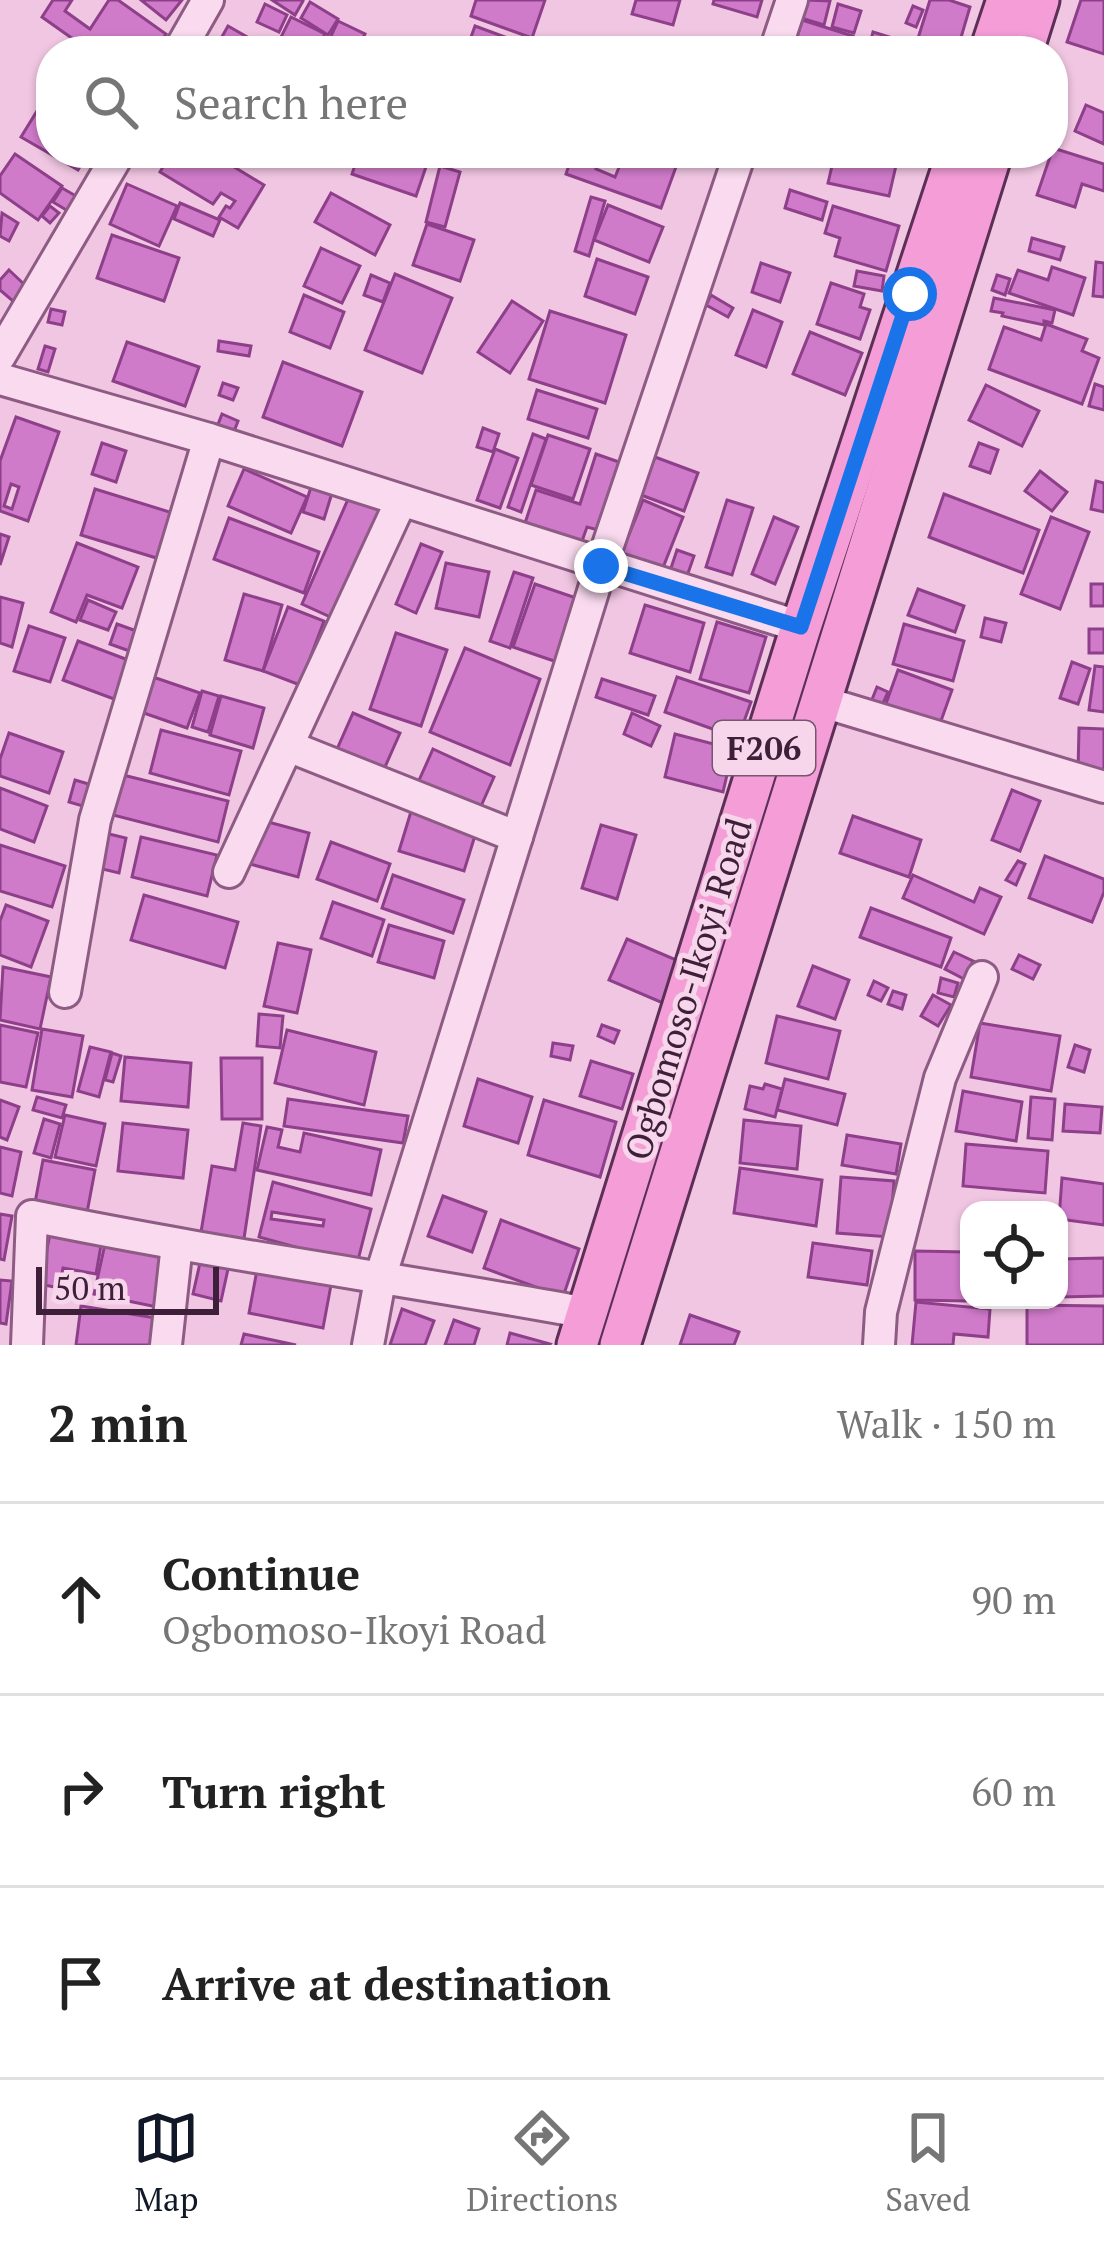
<!DOCTYPE html>
<meta charset="utf-8">
<style>
body{margin:0;font-family:"PT Serif",serif;background:#f6f6f6;color:#222}
.controls{position:absolute;right:36px;bottom:36px;display:grid;overflow:hidden;border-radius:24px;box-shadow:0 3px 9px #0004}
.controls button{width:108px;height:108px;display:grid;place-items:center;padding:0;border:0;border-bottom:3px solid #e0e0e0;background:#fff;color:#222;font:60px sans-serif}
.scale{position:absolute;left:36px;bottom:30px;width:183px;box-sizing:border-box;padding-left:12px;border:6px solid #3d1f39;border-top:0;font-size:33px;line-height:42px;white-space:nowrap;color:#3d1f39;-webkit-text-stroke:9px #f7d6eb;paint-order:stroke}
.stop{position:absolute;width:36px;height:36px;margin:-27px;border:9px solid #1a73e8;border-radius:50%;background:#fff}
.stop.end{background:#1a73e8;border-color:#fff;box-shadow:0 3px 12px #0008}
.list{margin:0;padding:0;list-style:none}
h2{display:flex;justify-content:space-between;align-items:center;height:156px;margin:0;padding:0 48px;font-size:51px}
h2 small{font-size:39px;font-weight:400;color:#767676}
.list li{display:grid;grid-template-columns:78px 1fr auto;gap:36px;align-items:center;box-sizing:border-box;height:192px;padding:0 48px;border-top:3px solid #e0e0e0}
.list b{display:block;font-size:45px;white-space:nowrap}
.list p{margin:0;font-size:39px;white-space:nowrap;color:#767676}
.list em{font-size:39px;font-style:normal;color:#767676}
.icon{flex:none;width:66px;height:66px;fill:none;stroke:currentColor;stroke-width:2;stroke-linecap:round;stroke-linejoin:round}
.map{position:relative;flex:none;width:1104px;height:1345px;overflow:hidden}
.search{position:absolute;background:#fff;box-shadow:0 3px 9px #0004;left:36px;right:36px;top:36px;height:132px;display:flex;align-items:center;gap:30px;box-sizing:border-box;padding:0 42px;border-radius:48px;color:#767676;font-size:45px}
.sheet{height:732px;background:#fff}
nav{display:flex;justify-content:space-around;align-items:center;box-sizing:border-box;height:168px;border-top:3px solid #e0e0e0;background:#fff;font-size:33px;color:#767676}
nav a{display:grid;justify-items:center;gap:6px}
nav .on{color:#111827}
.map>svg:first-child{display:block}
</style>
<div class="map">
<svg width="1104" height="1345" viewBox="0 0 1104 1345">
<rect width="100%" height="100%" fill="#f1c6e2"/>
<g fill="#d07bca" stroke="#8e3f8a" stroke-width="3" fill-rule="evenodd">
<polygon points="53,0 72,0 65,11 90,29 109,0 118,0 166,34 154,51 90,51 42,17"/>
<polygon points="141,0 182,0 166,20"/>
<polygon points="272,0 302,0 303,1 295,15"/>
<polygon points="476,0 545,0 532,38 471,16"/>
<polygon points="636,0 680,0 673,25 632,14"/>
<polygon points="714,0 762,0 757,17 713,4"/>
<polygon points="806,0 830,1 824,25 801,18"/>
<polygon points="930,0 949,0 970,7 957,51 914,51"/>
<polygon points="1081,0 1104,0 1104,54 1067,42"/>
<polygon points="310,2 338,19 328,35 301,18"/>
<polygon points="265,4 287,15 279,32 257,22"/>
<polygon points="838,4 861,11 854,33 832,27"/>
<polygon points="913,6 923,10 916,27 906,23"/>
<polygon points="291,17 325,34 317,49 281,37"/>
<polygon points="802,20 853,36 848,51 819,51 795,44"/>
<polygon points="338,21 365,34 357,51 324,51"/>
<polygon points="228,26 272,51 214,51"/>
<polygon points="475,26 527,45 525,51 466,51"/>
<polygon points="873,32 899,40 896,51 868,51"/>
<polygon points="51,66 51,92 39,84"/>
<polygon points="45,98 51,101 51,153 88,153 78,170 21,137"/>
<polygon points="1086,105 1104,113 1104,144 1075,131"/>
<polygon points="1053,148 1104,164 1104,191 1082,184 1075,207 1037,195"/>
<polygon points="171,153 211,153 264,185 238,228 219,217 226,206 230,208 235,201 221,193 213,204 160,172"/>
<polygon points="359,153 393,153 427,164 416,196 352,174"/>
<polygon points="573,153 603,153 596,169 615,177 625,153 680,156 661,208 566,174"/>
<polygon points="835,153 898,157 889,196 828,183"/>
<polygon points="15,154 62,186 38,220 0,193 0,176"/>
<polygon points="440,166 460,172 445,227 426,222"/>
<polygon points="127,184 177,206 159,246 110,224"/>
<polygon points="62,188 76,196 68,211 53,202"/>
<polygon points="790,190 827,202 822,220 785,208"/>
<polygon points="331,193 390,225 375,255 315,222"/>
<polygon points="591,197 605,201 589,256 575,251"/>
<polygon points="180,203 220,220 213,236 174,219"/>
<polygon points="608,205 663,227 649,262 594,240"/>
<polygon points="50,206 59,213 50,223 42,216"/>
<polygon points="833,206 899,226 886,271 835,256 840,238 825,233"/>
<polygon points="2,213 18,223 9,241 0,236"/>
<polygon points="427,224 474,240 460,281 413,265"/>
<polygon points="112,235 179,258 164,301 97,278"/>
<polygon points="1032,238 1064,247 1060,260 1029,251"/>
<polygon points="321,248 360,266 342,303 304,286"/>
<polygon points="597,259 648,277 635,314 585,296"/>
<polygon points="1096,262 1104,263 1104,297 1093,296"/>
<polygon points="761,263 790,273 780,302 752,292"/>
<polygon points="1052,267 1085,278 1073,315 1009,293 1018,270 1048,280"/>
<polygon points="9,270 27,287 14,302 0,290 0,280"/>
<polygon points="857,271 884,276 882,291 854,286"/>
<polygon points="395,274 452,298 422,373 365,350"/>
<polygon points="371,275 390,283 383,302 364,295"/>
<polygon points="997,275 1010,279 1005,295 992,290"/>
<polygon points="831,283 864,294 860,307 870,310 860,339 817,324"/>
<polygon points="304,295 344,312 330,348 290,332"/>
<polygon points="711,295 733,308 728,317 706,305"/>
<polygon points="994,298 1055,310 1052,323 1044,321 1044,325 1002,316 1003,313 991,311"/>
<polygon points="512,301 543,321 510,373 478,352"/>
<polygon points="51,309 65,312 62,325 48,322"/>
<polygon points="753,310 782,322 766,367 736,355"/>
<polygon points="550,311 626,335 605,403 529,379"/>
<polygon points="1046,324 1087,339 1082,351 1099,358 1082,404 989,369 1004,327 1041,340"/>
<polygon points="810,332 862,353 845,395 793,374"/>
<polygon points="219,341 251,346 249,356 218,351"/>
<polygon points="127,342 199,367 185,406 113,381"/>
<polygon points="45,346 55,349 48,372 38,369"/>
<polygon points="283,362 362,392 342,446 263,417"/>
<polygon points="223,383 238,388 233,400 219,395"/>
<polygon points="1095,384 1104,387 1104,410 1089,406"/>
<polygon points="986,385 1039,411 1022,446 969,420"/>
<polygon points="537,390 597,409 588,438 528,419"/>
<polygon points="222,414 238,421 233,434 217,427"/>
<path d="M 16,417 L 59,432 L 28,521 L 0,511 L 0,461 ZM 11,484 L 19,487 L 12,509 L 4,506 Z"/>
<polygon points="483,428 499,434 493,452 477,447"/>
<polygon points="533,434 546,439 521,512 508,507"/>
<polygon points="548,435 590,449 573,499 531,485"/>
<polygon points="102,443 126,451 116,482 92,474"/>
<polygon points="979,443 998,450 990,473 970,466"/>
<polygon points="495,449 518,458 500,508 477,500"/>
<polygon points="596,454 619,462 598,530 587,527 581,544 524,526 536,490 580,504"/>
<polygon points="655,457 698,473 684,511 641,495"/>
<polygon points="244,469 307,497 291,533 228,506"/>
<polygon points="1040,471 1067,492 1052,511 1025,491"/>
<polygon points="1096,481 1104,483 1104,512 1091,509"/>
<polygon points="311,487 332,493 324,519 303,512"/>
<polygon points="95,489 176,514 163,560 81,535"/>
<polygon points="944,494 1039,530 1023,573 929,537"/>
<polygon points="349,497 383,512 337,620 302,604"/>
<polygon points="643,500 683,517 660,575 619,559"/>
<polygon points="727,500 753,508 732,575 706,567"/>
<polygon points="774,517 798,527 775,584 752,574"/>
<polygon points="1051,517 1089,532 1060,609 1021,594"/>
<polygon points="229,518 319,552 304,593 214,559"/>
<polygon points="0,534 9,537 0,565"/>
<polygon points="77,543 138,567 122,608 87,595 76,622 51,612"/>
<polygon points="421,544 442,552 416,613 396,604"/>
<polygon points="677,550 694,556 686,579 669,574"/>
<polygon points="446,563 489,572 479,617 436,608"/>
<polygon points="514,572 533,578 510,648 490,641"/>
<polygon points="535,584 579,599 557,662 513,647"/>
<rect x="1091" y="584" width="13" height="22"/>
<polygon points="918,589 964,606 955,632 908,615"/>
<polygon points="244,594 282,605 263,671 225,660"/>
<polygon points="0,597 23,603 12,647 0,643"/>
<polygon points="88,600 116,612 108,630 80,620"/>
<polygon points="645,605 704,623 690,672 630,653"/>
<polygon points="288,607 324,621 300,685 263,671"/>
<polygon points="985,618 1006,623 1001,642 981,637"/>
<polygon points="717,622 766,637 749,693 700,679"/>
<polygon points="117,624 142,633 135,653 110,644"/>
<polygon points="904,624 964,641 953,681 893,664"/>
<polygon points="29,626 65,638 50,682 14,671"/>
<rect x="1089" y="629" width="15" height="24"/>
<polygon points="396,633 447,650 421,726 370,709"/>
<polygon points="78,641 128,660 114,699 63,680"/>
<polygon points="465,648 540,679 510,765 430,732"/>
<polygon points="1072,662 1090,669 1078,704 1060,698"/>
<polygon points="1095,666 1104,667 1104,712 1089,710"/>
<polygon points="898,670 952,690 937,732 883,712"/>
<polygon points="153,677 200,693 187,728 141,712"/>
<polygon points="677,677 751,702 738,738 665,712"/>
<polygon points="602,679 655,696 648,715 596,697"/>
<polygon points="877,687 888,692 879,712 869,707"/>
<polygon points="202,691 219,696 208,732 192,727"/>
<polygon points="221,696 264,708 253,748 210,735"/>
<polygon points="353,713 400,733 381,776 334,756"/>
<polygon points="632,713 660,726 651,746 624,734"/>
<polygon points="1079,728 1104,729 1104,772 1078,772"/>
<polygon points="161,730 241,751 229,795 150,773"/>
<polygon points="9,733 63,752 49,793 0,776 0,759"/>
<polygon points="675,734 733,749 723,792 665,777"/>
<polygon points="433,749 494,777 477,815 416,787"/>
<polygon points="123,775 228,801 218,842 113,815"/>
<polygon points="75,780 92,785 86,807 69,802"/>
<polygon points="0,788 47,806 34,842 0,829"/>
<polygon points="1012,790 1040,801 1020,851 992,840"/>
<polygon points="413,805 478,826 464,871 399,851"/>
<polygon points="853,816 921,840 909,877 840,853"/>
<polygon points="261,820 309,833 298,877 250,864"/>
<polygon points="601,825 636,835 617,899 582,888"/>
<polygon points="105,833 126,838 119,873 98,868"/>
<polygon points="141,837 217,855 207,896 132,877"/>
<polygon points="331,842 390,864 377,901 317,879"/>
<polygon points="0,845 65,866 52,907 0,891"/>
<polygon points="1045,856 1104,879 1104,892 1092,922 1029,898"/>
<polygon points="1018,861 1025,864 1016,885 1006,880"/>
<polygon points="393,875 464,900 453,933 382,908"/>
<polygon points="913,875 974,902 980,888 1001,897 984,934 903,898"/>
<polygon points="144,895 238,922 225,968 131,940"/>
<polygon points="333,902 384,920 372,956 321,938"/>
<polygon points="6,905 48,921 31,967 0,955 0,921"/>
<polygon points="871,908 951,938 941,967 860,937"/>
<polygon points="389,925 444,941 434,978 378,962"/>
<polygon points="627,939 681,962 663,1003 609,980"/>
<polygon points="278,943 311,950 297,1013 264,1006"/>
<polygon points="954,952 973,961 964,979 945,969"/>
<polygon points="1019,955 1040,965 1033,979 1012,969"/>
<polygon points="813,966 849,980 835,1019 798,1006"/>
<polygon points="3,967 51,977 40,1029 0,1020"/>
<polygon points="941,978 958,983 954,997 938,993"/>
<polygon points="874,981 888,988 881,1001 868,995"/>
<polygon points="893,991 906,995 902,1009 888,1004"/>
<polygon points="933,995 951,1005 938,1026 921,1016"/>
<polygon points="259,1014 283,1016 280,1048 257,1046"/>
<polygon points="777,1016 840,1031 828,1079 766,1063"/>
<polygon points="980,1023 1060,1036 1051,1091 971,1077"/>
<polygon points="0,1025 38,1033 26,1087 0,1082"/>
<polygon points="602,1025 619,1031 614,1043 598,1036"/>
<polygon points="42,1029 83,1036 72,1097 32,1090"/>
<polygon points="287,1030 376,1052 364,1105 275,1083"/>
<polygon points="553,1043 573,1046 570,1060 551,1056"/>
<polygon points="1075,1045 1090,1050 1084,1072 1068,1067"/>
<polygon points="90,1047 111,1052 99,1097 78,1091"/>
<polygon points="112,1053 121,1056 113,1082 105,1080"/>
<polygon points="125,1057 191,1063 188,1107 121,1101"/>
<polygon points="221,1058 262,1058 262,1119 222,1119"/>
<polygon points="591,1061 633,1074 622,1109 580,1096"/>
<polygon points="478,1079 532,1097 518,1143 464,1126"/>
<polygon points="785,1079 845,1094 837,1125 777,1110"/>
<polygon points="765,1084 782,1089 775,1117 745,1109 750,1086 763,1089"/>
<polygon points="963,1091 1022,1102 1016,1141 956,1131"/>
<polygon points="37,1097 66,1105 62,1118 33,1110"/>
<polygon points="1031,1097 1055,1099 1052,1140 1028,1138"/>
<polygon points="288,1099 408,1116 403,1143 284,1126"/>
<polygon points="0,1100 19,1107 7,1140 0,1137"/>
<polygon points="544,1100 616,1122 600,1177 528,1155"/>
<polygon points="1065,1104 1102,1107 1100,1133 1063,1131"/>
<polygon points="65,1115 105,1124 96,1166 55,1157"/>
<polygon points="44,1119 60,1124 51,1158 34,1153"/>
<polygon points="744,1120 801,1126 797,1169 740,1163"/>
<polygon points="123,1123 188,1130 183,1178 118,1171"/>
<polygon points="243,1123 261,1126 243,1245 200,1238 212,1166 235,1170"/>
<polygon points="267,1127 282,1130 278,1147 300,1152 304,1133 381,1150 371,1195 257,1170"/>
<polygon points="847,1135 901,1144 896,1174 842,1165"/>
<polygon points="966,1144 1048,1151 1045,1193 963,1186"/>
<polygon points="0,1147 21,1152 12,1196 0,1193"/>
<polygon points="43,1160 95,1170 86,1218 34,1208"/>
<polygon points="740,1168 822,1180 816,1226 734,1213"/>
<polygon points="841,1177 894,1181 890,1237 837,1233"/>
<polygon points="1062,1178 1104,1184 1104,1225 1059,1219"/>
<path d="M 273,1182 L 371,1209 L 357,1264 L 259,1237 ZM 272,1212 L 324,1220 L 323,1226 L 271,1219 Z"/>
<polygon points="443,1196 486,1212 472,1252 428,1236"/>
<polygon points="0,1214 12,1216 4,1260 0,1259"/>
<polygon points="501,1220 579,1249 563,1297 484,1268"/>
<polygon points="52,1224 103,1234 96,1274 63,1268 59,1288 40,1284"/>
<polygon points="813,1243 872,1251 867,1285 808,1277"/>
<polygon points="105,1244 168,1257 157,1307 94,1294"/>
<polygon points="915,1251 966,1252 966,1301 915,1300"/>
<polygon points="202,1254 230,1260 221,1301 193,1294"/>
<polygon points="1104,1258 1104,1296 1060,1297 1059,1259"/>
<polygon points="257,1270 331,1285 323,1328 249,1313"/>
<polygon points="0,1280 12,1281 6,1324 0,1323"/>
<polygon points="916,1302 990,1309 988,1337 954,1334 953,1345 912,1345"/>
<polygon points="1027,1305 1104,1306 1104,1345 1027,1345"/>
<polygon points="81,1306 156,1318 152,1345 76,1345"/>
<polygon points="402,1309 434,1321 425,1345 390,1345"/>
<polygon points="690,1315 739,1332 734,1345 680,1345"/>
<polygon points="454,1320 479,1329 474,1345 445,1345"/>
<polygon points="510,1333 550,1344 549,1345 507,1345"/>
<polygon points="244,1334 296,1345 241,1345"/>
</g>
<g fill="none" stroke-linecap="round" stroke-linejoin="round">
<g stroke="#8d5b84" stroke-width="36">
<g id="minor">
<polyline points="179,51 208,0"/>
<polyline points="775,51 792,0"/>
<polyline points="0,356 119,153"/>
<polyline points="0,379 209,439 801,627"/>
<polyline points="823,702 1104,787"/>
<polyline points="288,746 517,837"/>
<polyline points="229,872 401,501"/>
<polyline points="65,992 95,820 209,439"/>
<path d="M 27,1345 L 32,1216 C 216,1254 402,1279 587,1313"/>
<polyline points="166,1345 176,1253 181,1247"/>
<polyline points="368,1345 381,1275 601,566 740,153"/>
<polyline points="879,1345 881,1312 940,1078 982,977"/>
</g>
</g>
<g stroke="#5b2f56" stroke-width="45">
<g id="major">
<polyline points="990,51 1007,0"/>
<polyline points="1023,51 1039,0"/>
<polyline points="577,1345 801,627 957,153"/>
<polyline points="620,1345 992,153"/>
</g>
</g>
<use href="#minor" stroke="#fadaef" stroke-width="30"/>
<use href="#major" stroke="#f49dd7" stroke-width="39"/>
</g>
<g fill="none" stroke-linecap="round" stroke-linejoin="round">
<polyline stroke="#1a73e8" stroke-width="15" points="601,566 801,627 910,294"/>
</g>
<g text-anchor="middle" stroke-width="10" stroke-linejoin="round" paint-order="stroke">
<rect fill="#f7d6eb" stroke="#75566e" stroke-width="3" x="713" y="721" width="102" height="54" rx="9"/>
<g font-size="33" font-weight="bold" fill="#3d1f39">
<text x="764" y="760">F206</text>
</g>
<g font-size="36" fill="#3d1f39" stroke="#f7d6eb">
<text transform="translate(688 989) rotate(-73)" y="13">Ogbomoso-Ikoyi Road</text>
</g>
</g>
</svg>
<div class="controls">
<button><svg class="icon" aria-label="locate" viewBox="0 0 24 24"><circle cx="12" cy="12" r="6"/><path d="M12 2v4M12 18v4M2 12h4M18 12h4"/></svg></button>
</div>
<div class="scale">50 m</div>
<div class="stop" style="left:910px;top:294px"></div>
<div class="stop end" style="left:601px;top:566px"></div>
<div class="search"><svg class="icon" aria-label="search" viewBox="0 0 24 24"><circle cx="10" cy="10" r="6"/><path d="M15 15l6 6"/></svg>Search here</div>
</div>
<section class="sheet">
<h2>2 min<small>Walk · 150 m</small></h2>
<ul class="list">
<li><svg class="icon" aria-label="ahead" viewBox="0 0 24 24"><path d="M12 20V5M6 11l6-6 6 6"/></svg><div><b>Continue</b><p>Ogbomoso-Ikoyi Road</p></div><em>90 m</em></li>
<li><svg class="icon" aria-label="right" viewBox="0 0 24 24"><path d="M7 20v-9h11M14 6l5 5-5 5"/></svg><div><b>Turn right</b></div><em>60 m</em></li>
<li><svg class="icon" aria-label="arrive" viewBox="0 0 24 24"><path d="M6 21V4h12l-3 4 3 4H6"/></svg><div><b>Arrive at destination</b></div></li>
</ul>
</section>
<nav>
<a class="on"><svg class="icon" aria-label="map" viewBox="0 0 24 24"><path d="M3 6l6-2 6 2 6-2v14l-6 2-6-2-6 2zM9 4v14M15 6v14"/></svg>Map</a>
<a><svg class="icon" aria-label="directions" viewBox="0 0 24 24"><path d="M12 3l9 9-9 9-9-9zM9 14v-3h6M13 9l2 2-2 2"/></svg>Directions</a>
<a><svg class="icon" aria-label="saved" viewBox="0 0 24 24"><path d="M7 4h10v16l-5-4-5 4z"/></svg>Saved</a>
</nav>
